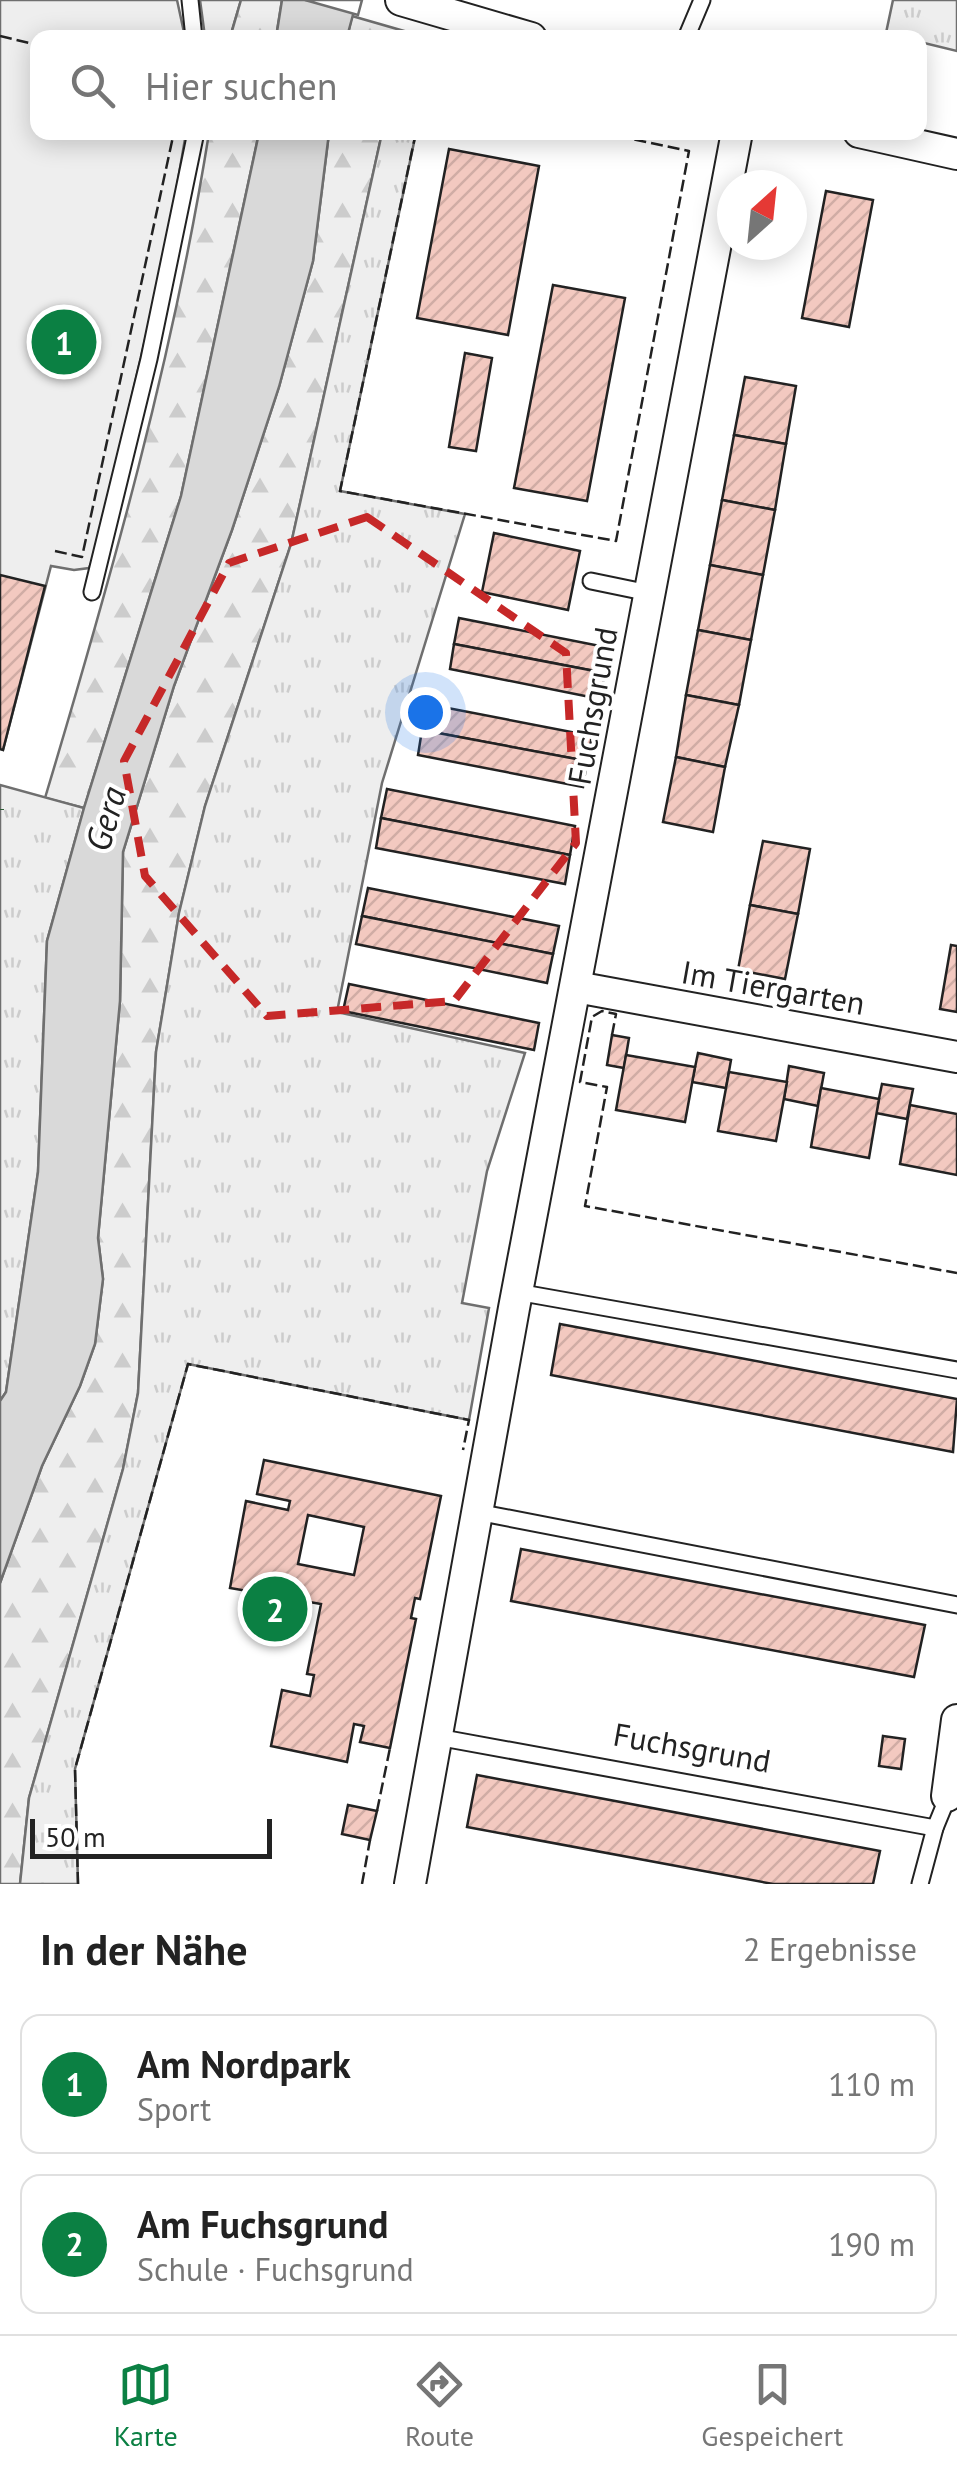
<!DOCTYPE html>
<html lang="de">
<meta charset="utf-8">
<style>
body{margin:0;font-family:"PT Sans",sans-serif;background:#f2f2f2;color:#222}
.compass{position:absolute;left:717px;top:170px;width:90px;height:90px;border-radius:50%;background:#fff;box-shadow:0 5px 25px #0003;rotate:27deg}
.scale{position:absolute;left:30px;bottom:25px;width:242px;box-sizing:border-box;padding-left:10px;border:5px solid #222;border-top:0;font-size:28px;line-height:35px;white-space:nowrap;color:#222;-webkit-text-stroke:8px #fff;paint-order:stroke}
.you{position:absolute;left:425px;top:712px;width:35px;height:35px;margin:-25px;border:8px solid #fff;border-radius:50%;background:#1a73e8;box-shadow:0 0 0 15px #1a73e833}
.badge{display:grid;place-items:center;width:65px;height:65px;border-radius:50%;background:#0b8043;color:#fff;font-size:32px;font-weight:700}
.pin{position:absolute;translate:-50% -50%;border:5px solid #fff;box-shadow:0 2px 10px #0006}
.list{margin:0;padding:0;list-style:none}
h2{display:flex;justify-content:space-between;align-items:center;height:130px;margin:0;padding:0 40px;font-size:42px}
h2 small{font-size:32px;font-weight:400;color:#767676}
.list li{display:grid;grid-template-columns:65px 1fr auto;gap:30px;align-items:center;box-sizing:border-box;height:140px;margin:0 20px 20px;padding:0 20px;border:2px solid #e0e0e0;border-radius:20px}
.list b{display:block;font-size:38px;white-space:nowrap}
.list p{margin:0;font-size:32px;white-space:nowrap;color:#767676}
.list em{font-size:32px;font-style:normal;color:#767676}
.icon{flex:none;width:55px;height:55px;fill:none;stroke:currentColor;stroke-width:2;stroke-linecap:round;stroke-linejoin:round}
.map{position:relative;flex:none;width:957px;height:1884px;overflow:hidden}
.search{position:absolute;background:#fff;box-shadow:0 5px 25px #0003;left:30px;right:30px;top:30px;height:110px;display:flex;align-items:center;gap:25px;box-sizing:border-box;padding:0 35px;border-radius:20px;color:#767676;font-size:38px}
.sheet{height:450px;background:#fff}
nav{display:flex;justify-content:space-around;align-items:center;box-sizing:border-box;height:140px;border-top:2px solid #e0e0e0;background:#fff;font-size:28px;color:#767676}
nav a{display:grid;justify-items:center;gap:5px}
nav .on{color:#0b8043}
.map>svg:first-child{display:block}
</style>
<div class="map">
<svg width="957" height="1884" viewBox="0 0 957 1884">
<defs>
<pattern id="forest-firs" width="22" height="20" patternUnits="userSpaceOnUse" patternTransform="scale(2.5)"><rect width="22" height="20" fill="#eee"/><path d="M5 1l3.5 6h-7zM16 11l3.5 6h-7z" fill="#ccc"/></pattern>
<pattern id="park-tufts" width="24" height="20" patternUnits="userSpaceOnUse" patternTransform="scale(2.5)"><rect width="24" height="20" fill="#eee"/><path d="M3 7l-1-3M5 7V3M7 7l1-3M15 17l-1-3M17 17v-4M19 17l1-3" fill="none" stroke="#ccc"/></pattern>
<pattern id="building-hatch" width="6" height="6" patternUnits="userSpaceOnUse" patternTransform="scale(2.5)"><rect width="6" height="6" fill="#f3c9c0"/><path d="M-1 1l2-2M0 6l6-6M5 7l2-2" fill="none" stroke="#d0aca5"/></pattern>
</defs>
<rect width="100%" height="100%" fill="#fff"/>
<g fill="#eee" stroke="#6f6f6f" stroke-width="2.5">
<polygon points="0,0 177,0 185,37 38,38 38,132 186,133 166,250 95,554 89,568 74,570 51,566 3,750 0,749"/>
<polygon points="200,0 241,0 230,37 205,37"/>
</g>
<g fill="url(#forest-firs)" stroke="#6f6f6f" stroke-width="2.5">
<polygon points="241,0 282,0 276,37 230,38"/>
<polygon points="352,16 404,31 403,37 347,38"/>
<path d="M 209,133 L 259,133 L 181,496 L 84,808 L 45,798 C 111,578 173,359 209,133 Z"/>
<polygon points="329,133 382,133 291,544 205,806 179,913 156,1052 138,1393 123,1469 29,1798 20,1884 0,1884 0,1583 42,1466 80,1386 95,1344 103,1279 98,1238 120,1001 123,852 174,686 232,530 279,387 313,261"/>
</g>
<g fill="url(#park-tufts)" stroke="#6f6f6f" stroke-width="2.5">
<polygon points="893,0 957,0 957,51 920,42 920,38 886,33"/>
<polygon points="382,133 416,133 340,491 465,514 382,783 337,1012 525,1053 487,1171 462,1303 489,1308 469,1420 188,1364 75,1769 78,1884 20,1884 29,1798 123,1469 138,1393 156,1052 179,913 205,806 291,544"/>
<polygon points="0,785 84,808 47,941 38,1172 6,1392 0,1401"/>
</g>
<g fill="#d9d9d9" stroke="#6f6f6f" stroke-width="2.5">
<polygon points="282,0 357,0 347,37 276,38"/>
<polygon points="259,133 329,133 313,261 279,387 232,530 174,686 123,852 120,1001 98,1238 103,1279 95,1344 80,1386 42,1466 0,1583 0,1401 6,1392 38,1172 47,941 84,808 181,496"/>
</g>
<polygon fill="#fff" stroke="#6f6f6f" stroke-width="2.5" points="305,0 362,0 358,15"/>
<g fill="url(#building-hatch)" stroke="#222" stroke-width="2.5" fill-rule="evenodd">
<polygon points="449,149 539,166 508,335 417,318"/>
<polygon points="826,191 873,200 849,327 802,318"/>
<polygon points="553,285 625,298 587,501 514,488"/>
<polygon points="465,353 492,358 476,451 449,447"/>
<polygon points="745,377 796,386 786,444 734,435"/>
<polygon points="734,435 786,444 775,510 722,500"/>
<polygon points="722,500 775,510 763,575 710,565"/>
<polygon points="494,533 580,551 568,610 482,592"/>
<polygon points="710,565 763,575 751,640 698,630"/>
<polygon points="0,575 45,586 3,750 0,749"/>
<polygon points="459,618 610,648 605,673 454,644"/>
<polygon points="698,630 751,640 739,705 686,695"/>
<polygon points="454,644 605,673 600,699 450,669"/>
<polygon points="686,695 739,705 725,767 676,757"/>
<polygon points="427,704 592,736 587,761 422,730"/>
<polygon points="422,730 587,761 583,787 418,755"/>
<polygon points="676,757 725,767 713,832 663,822"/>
<polygon points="387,789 575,826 570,855 381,818"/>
<polygon points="381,818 570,855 565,884 376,848"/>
<polygon points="763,841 810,849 798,914 750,905"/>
<polygon points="368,888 559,926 553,954 362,916"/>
<polygon points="750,905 798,914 785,979 738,970"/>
<polygon points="362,916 553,954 547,983 356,944"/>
<polygon points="951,945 957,946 957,1012 940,1009"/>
<polygon points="349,984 539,1023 534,1050 343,1011"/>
<polygon points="612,1035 629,1038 624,1068 607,1065"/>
<polygon points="698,1053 731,1060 726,1088 692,1082"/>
<polygon points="626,1055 695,1067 685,1122 616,1110"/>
<polygon points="789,1066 824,1073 818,1106 784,1099"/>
<polygon points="729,1072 787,1082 776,1141 718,1131"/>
<polygon points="882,1084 913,1089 907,1119 876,1113"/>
<polygon points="821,1088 879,1099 869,1158 811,1147"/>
<polygon points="910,1105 957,1114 957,1175 900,1164"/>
<polygon points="560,1324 957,1399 953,1452 551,1375"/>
<path d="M 264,1460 L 441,1496 L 420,1599 L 415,1598 L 411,1618 L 416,1619 L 390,1748 L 360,1742 L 364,1726 L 354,1724 L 347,1762 L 271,1746 L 282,1690 L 310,1696 L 314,1675 L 307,1674 L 321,1604 L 230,1588 L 246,1501 L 288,1510 L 290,1501 L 257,1494 ZM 308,1515 L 364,1527 L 354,1575 L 298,1564 Z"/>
<polygon points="521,1549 925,1625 914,1677 511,1601"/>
<polygon points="883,1736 905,1739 901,1769 879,1766"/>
<polygon points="477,1775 880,1851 873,1884 773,1884 467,1827"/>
<polygon points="348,1805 377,1811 370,1840 342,1834"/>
</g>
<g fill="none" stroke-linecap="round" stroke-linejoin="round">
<g stroke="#222" stroke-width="19">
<g id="lane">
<polyline points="190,0 194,38"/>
<polyline points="686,38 702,0"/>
<polyline points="591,581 649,593"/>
<polyline points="92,592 149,359 196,132"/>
<polyline points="517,1292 957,1370"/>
<polyline points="477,1512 957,1605"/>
<polyline points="437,1737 935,1828"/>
<polyline points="920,1884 935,1828 949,1794"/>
</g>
</g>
<g stroke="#222" stroke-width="34">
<g id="street">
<polyline points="401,0 531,38"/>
<polyline points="859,132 957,154"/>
<polyline points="576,987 957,1057"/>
<polyline points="947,1796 957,1720"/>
<polyline points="410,1884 514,1308 737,132"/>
</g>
</g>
<use href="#lane" stroke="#fff" stroke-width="15"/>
<use href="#street" stroke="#fff" stroke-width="30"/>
<polyline stroke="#2f5e38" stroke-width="8" stroke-dasharray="5 8" stroke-linecap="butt" points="0,810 0,809"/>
<g stroke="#222" stroke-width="2.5" stroke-dasharray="12 5" stroke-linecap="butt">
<polyline points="0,36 38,45"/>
<polyline points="416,132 340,491 616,541 689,151 598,132"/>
<polyline points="55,551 82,557 174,132"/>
<polyline points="612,1035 616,1014 602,1011 592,1017 580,1082 607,1087 585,1206 957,1273"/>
<polyline points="377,1811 390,1748"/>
<polyline points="78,1884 75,1769 188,1364 469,1420 463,1450"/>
<polyline points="362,1884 370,1840"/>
</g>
</g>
<path fill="none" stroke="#c62828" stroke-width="8" stroke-dasharray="20 12" stroke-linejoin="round" d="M 367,517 L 566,653 L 576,843 L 454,1001 L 267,1016 L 145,876 L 124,761 L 229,563 Z"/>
<g text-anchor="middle" stroke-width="8" stroke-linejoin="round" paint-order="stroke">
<g font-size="32" fill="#222" stroke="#fff">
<text transform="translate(593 706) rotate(-80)" y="11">Fuchsgrund</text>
<text transform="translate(773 988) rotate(10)" y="11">Im Tiergarten</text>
<text transform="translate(692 1748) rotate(10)" y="11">Fuchsgrund</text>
</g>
<g font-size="35" font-style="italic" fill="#222" stroke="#fff">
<text transform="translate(106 819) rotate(-74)" y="12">Gera</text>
</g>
</g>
</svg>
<svg class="compass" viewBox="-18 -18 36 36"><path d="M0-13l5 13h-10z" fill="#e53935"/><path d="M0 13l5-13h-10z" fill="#767676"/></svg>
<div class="scale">50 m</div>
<div class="you"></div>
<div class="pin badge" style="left:64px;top:342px">1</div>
<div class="pin badge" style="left:275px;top:1609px">2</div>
<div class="search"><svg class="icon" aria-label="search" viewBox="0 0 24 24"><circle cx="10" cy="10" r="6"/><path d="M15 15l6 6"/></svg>Hier suchen</div>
</div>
<section class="sheet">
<h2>In der Nähe<small>2 Ergebnisse</small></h2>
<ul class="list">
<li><span class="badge">1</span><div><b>Am Nordpark</b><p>Sport</p></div><em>110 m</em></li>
<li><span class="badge">2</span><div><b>Am Fuchsgrund</b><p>Schule · Fuchsgrund</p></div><em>190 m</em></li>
</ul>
</section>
<nav>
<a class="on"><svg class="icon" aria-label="map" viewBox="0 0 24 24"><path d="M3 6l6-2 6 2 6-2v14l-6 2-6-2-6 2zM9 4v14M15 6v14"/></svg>Karte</a>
<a><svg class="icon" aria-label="directions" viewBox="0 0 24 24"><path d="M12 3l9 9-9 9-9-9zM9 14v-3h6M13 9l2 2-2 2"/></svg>Route</a>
<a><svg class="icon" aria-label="saved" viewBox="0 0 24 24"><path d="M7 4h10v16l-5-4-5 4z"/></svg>Gespeichert</a>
</nav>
